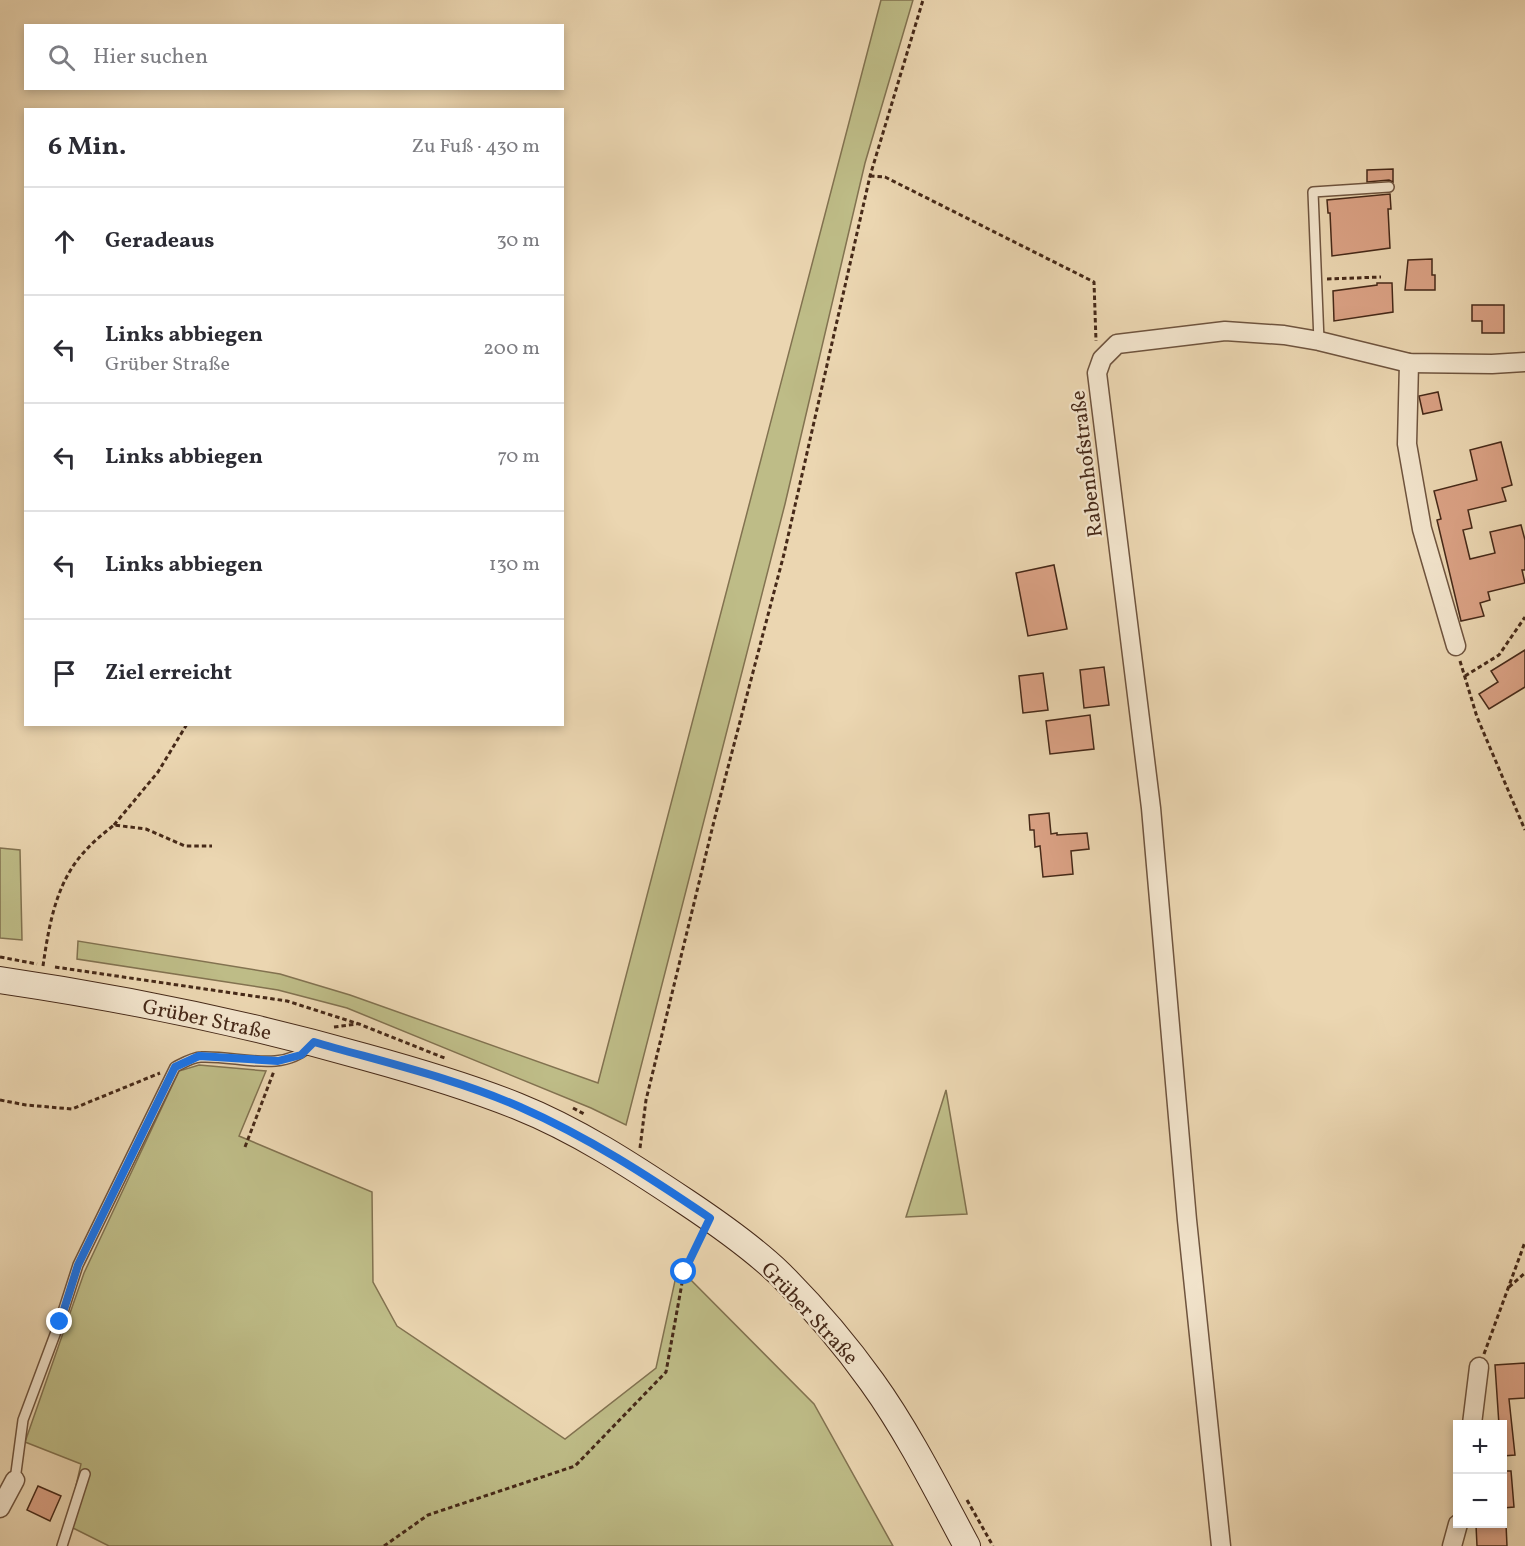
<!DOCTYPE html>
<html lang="de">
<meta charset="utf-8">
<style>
body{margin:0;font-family:Vollkorn,serif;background:#f2f2f3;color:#2b2b33}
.controls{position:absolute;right:18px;bottom:18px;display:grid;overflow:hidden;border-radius:0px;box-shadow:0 3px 9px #0003}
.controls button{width:54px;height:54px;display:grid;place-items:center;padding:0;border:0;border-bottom:2px solid #e1e1e2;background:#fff;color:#2b2b33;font:30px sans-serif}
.stop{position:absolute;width:18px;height:18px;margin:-14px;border:4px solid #1a73e8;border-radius:50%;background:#fff}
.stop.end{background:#1a73e8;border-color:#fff;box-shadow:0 2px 6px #0008}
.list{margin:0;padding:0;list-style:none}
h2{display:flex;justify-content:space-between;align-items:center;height:78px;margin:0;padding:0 24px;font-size:26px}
h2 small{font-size:20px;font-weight:400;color:#7c7c81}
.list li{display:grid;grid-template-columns:39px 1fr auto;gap:18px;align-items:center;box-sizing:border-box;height:108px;padding:0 24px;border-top:2px solid #e1e1e2}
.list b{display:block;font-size:22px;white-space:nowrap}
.list p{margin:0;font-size:20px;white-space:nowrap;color:#7c7c81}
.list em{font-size:20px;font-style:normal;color:#7c7c81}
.icon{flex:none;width:33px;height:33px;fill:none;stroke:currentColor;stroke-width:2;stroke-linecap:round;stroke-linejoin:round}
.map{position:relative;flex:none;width:1525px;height:1546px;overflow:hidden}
.search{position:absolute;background:#fff;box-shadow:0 3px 9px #0003;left:24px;top:24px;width:540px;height:66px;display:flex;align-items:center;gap:15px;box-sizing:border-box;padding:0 21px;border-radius:0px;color:#7c7c81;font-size:22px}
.panel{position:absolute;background:#fff;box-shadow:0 3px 9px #0003;left:24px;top:108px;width:540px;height:618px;border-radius:0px}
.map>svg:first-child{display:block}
</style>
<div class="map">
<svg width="1525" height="1546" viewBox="0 0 1525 1546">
<rect width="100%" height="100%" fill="#ebd6b1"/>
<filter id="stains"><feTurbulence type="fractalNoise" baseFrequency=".00333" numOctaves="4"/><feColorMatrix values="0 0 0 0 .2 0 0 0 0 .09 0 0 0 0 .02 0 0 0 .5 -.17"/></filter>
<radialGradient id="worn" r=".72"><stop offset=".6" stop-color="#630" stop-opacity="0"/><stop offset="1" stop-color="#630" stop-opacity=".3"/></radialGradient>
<g fill="#bebc87" stroke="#827250" stroke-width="1.5">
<polygon points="881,0 913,0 865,163 785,504 626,1125 591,1108 347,1008 278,990 77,959 78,941 280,974 350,995 598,1083"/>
<polygon points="0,848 20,850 22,940 0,938"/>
<polygon points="199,1065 266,1071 239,1136 372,1192 373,1282 397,1326 565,1439 656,1368 678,1267 814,1404 893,1546 109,1546 67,1525 81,1464 25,1442 84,1273 179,1071"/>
<polygon points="946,1090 967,1214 906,1217"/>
</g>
<g fill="#daa184" stroke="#462918" stroke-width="1.5">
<polygon points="1393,169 1393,182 1389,180 1367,182 1367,170"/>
<polygon points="1390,194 1391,209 1388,209 1390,248 1332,256 1330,213 1328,213 1327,200"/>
<polygon points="1432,259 1432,275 1435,275 1435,290 1405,290 1408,260"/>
<polygon points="1377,283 1392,283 1393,312 1334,321 1333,291 1377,285"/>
<polygon points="1472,305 1504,305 1504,333 1482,333 1482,321 1472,321"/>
<polygon points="1438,392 1442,410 1423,414 1419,396"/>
<polygon points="1501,442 1512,485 1502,488 1506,501 1468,510 1472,528 1463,530 1470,559 1495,553 1490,532 1521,525 1525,540 1525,570 1522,570 1525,583 1488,592 1490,600 1480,603 1484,616 1461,621 1437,520 1441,519 1434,491 1477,480 1470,450"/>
<polygon points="1054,565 1067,629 1028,636 1016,573"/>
<polygon points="1525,650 1525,687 1489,709 1479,694 1498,682 1491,671"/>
<polygon points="1104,667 1109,705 1084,708 1080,670"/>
<polygon points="1043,673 1048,710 1023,713 1019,676"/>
<polygon points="1090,715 1094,749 1050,754 1046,721"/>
<polygon points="1049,813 1051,834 1057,833 1057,835 1087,833 1089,849 1071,851 1073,874 1043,877 1040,846 1035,847 1034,830 1030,830 1029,815"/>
<polygon points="1525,1363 1525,1398 1509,1399 1515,1455 1503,1456 1503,1425 1499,1425 1495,1365"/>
<polygon points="1503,1471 1511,1471 1514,1507 1503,1508"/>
<polygon points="38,1486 61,1496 50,1521 27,1510"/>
<polygon points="1506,1524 1507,1546 1477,1546 1476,1525"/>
</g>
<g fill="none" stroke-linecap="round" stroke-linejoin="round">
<g stroke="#6f543e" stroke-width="12">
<g id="lane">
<polyline points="1319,341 1313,192 1389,187"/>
<path d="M 15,1480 L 23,1420 L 60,1321 L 78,1265 L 175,1067 C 183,1063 193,1057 201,1057 C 237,1055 281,1074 310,1046"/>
<polyline points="62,1546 85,1474"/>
</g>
</g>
<g stroke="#6f543e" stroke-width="21">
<g id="street">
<polyline points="1409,363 1407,444 1422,529 1456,646"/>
<polyline points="1472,1424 1479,1367"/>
<polyline points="0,1508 15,1480"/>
<polyline points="1221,1546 1187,1220 1151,808 1097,373 1102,359 1117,344 1225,331 1284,335 1319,341 1409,363 1492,364 1525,362"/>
<polyline points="1452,1546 1458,1524"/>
</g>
</g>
<g stroke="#462918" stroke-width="28">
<path id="secondary" d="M 0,980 C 123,998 245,1023 365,1057 C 416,1071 467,1086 517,1106 C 577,1130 632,1166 686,1202 C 716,1222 754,1249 780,1274 C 811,1305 847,1347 872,1382 C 908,1432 938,1492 967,1546"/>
</g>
<g stroke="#462918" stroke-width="3" stroke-dasharray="4.5 3" stroke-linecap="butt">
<polyline points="870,176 885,177 1094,282 1096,341"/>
<polyline points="1327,279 1381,277"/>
<polyline points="1460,661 1477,717 1525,830"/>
<polyline points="1465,676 1499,655 1525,617"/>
<polyline points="114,825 158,772 187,724"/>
<polyline points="0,957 37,964"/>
<path d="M 43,966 C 49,925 56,881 86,850 C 94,841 104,833 114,825 L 146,829 L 185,846 L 212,846"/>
<polyline points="55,967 287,1001 359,1024 447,1059"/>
<polyline points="334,1027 357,1024"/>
<polyline points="0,1100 26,1105 72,1109 160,1073"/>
<polyline points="573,1108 586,1115"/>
<polyline points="245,1147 274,1071"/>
<polyline points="640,1148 646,1100 716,813 784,554 870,176 923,0"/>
<polyline points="1509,1287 1525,1273"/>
<polyline points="1484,1354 1525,1242"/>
<polyline points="967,1500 993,1546"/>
<polyline points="384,1546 428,1515 575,1466 666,1372 684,1272 701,1236"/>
</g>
<use href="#lane" stroke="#f2e4cc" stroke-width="9"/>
<use href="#street" stroke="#f2e4cc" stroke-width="18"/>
<use href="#secondary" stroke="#f2e4cc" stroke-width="26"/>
</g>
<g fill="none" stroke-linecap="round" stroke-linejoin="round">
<path stroke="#1a73e8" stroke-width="8" d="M 60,1322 L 78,1265 L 175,1067 L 199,1056 L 278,1061 L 301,1055 L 314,1042 C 383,1062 454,1078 520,1107 C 588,1137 648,1176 710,1218 L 684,1272"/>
</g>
<g text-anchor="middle" stroke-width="4.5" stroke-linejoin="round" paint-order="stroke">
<g font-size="21" fill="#462918" stroke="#f2e4cc">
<text transform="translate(1086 464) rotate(-97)" y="7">Rabenhofstraße</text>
<text transform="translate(207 1019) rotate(12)" y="7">Grüber Straße</text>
<text transform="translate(810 1313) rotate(47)" y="7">Grüber Straße</text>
</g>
</g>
<rect width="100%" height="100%" filter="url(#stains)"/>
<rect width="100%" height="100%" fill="url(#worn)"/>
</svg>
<div class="controls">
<button>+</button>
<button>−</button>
</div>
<div class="stop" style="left:684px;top:1272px"></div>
<div class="stop end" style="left:60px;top:1322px"></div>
<div class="search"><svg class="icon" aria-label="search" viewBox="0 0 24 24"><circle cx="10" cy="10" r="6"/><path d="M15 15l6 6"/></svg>Hier suchen</div>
<section class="panel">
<h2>6 Min.<small>Zu Fuß · 430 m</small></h2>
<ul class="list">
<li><svg class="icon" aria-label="ahead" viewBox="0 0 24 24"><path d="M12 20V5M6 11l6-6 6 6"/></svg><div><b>Geradeaus</b></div><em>30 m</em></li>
<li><svg class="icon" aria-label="left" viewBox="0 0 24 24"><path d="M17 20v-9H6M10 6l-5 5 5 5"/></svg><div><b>Links abbiegen</b><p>Grüber Straße</p></div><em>200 m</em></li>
<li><svg class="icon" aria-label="left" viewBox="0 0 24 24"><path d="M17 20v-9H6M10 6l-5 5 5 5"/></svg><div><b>Links abbiegen</b></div><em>70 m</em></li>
<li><svg class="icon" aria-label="left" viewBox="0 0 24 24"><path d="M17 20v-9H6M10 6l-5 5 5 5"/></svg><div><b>Links abbiegen</b></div><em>130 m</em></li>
<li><svg class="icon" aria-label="arrive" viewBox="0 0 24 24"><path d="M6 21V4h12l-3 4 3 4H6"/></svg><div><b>Ziel erreicht</b></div></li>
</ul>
</section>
</div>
